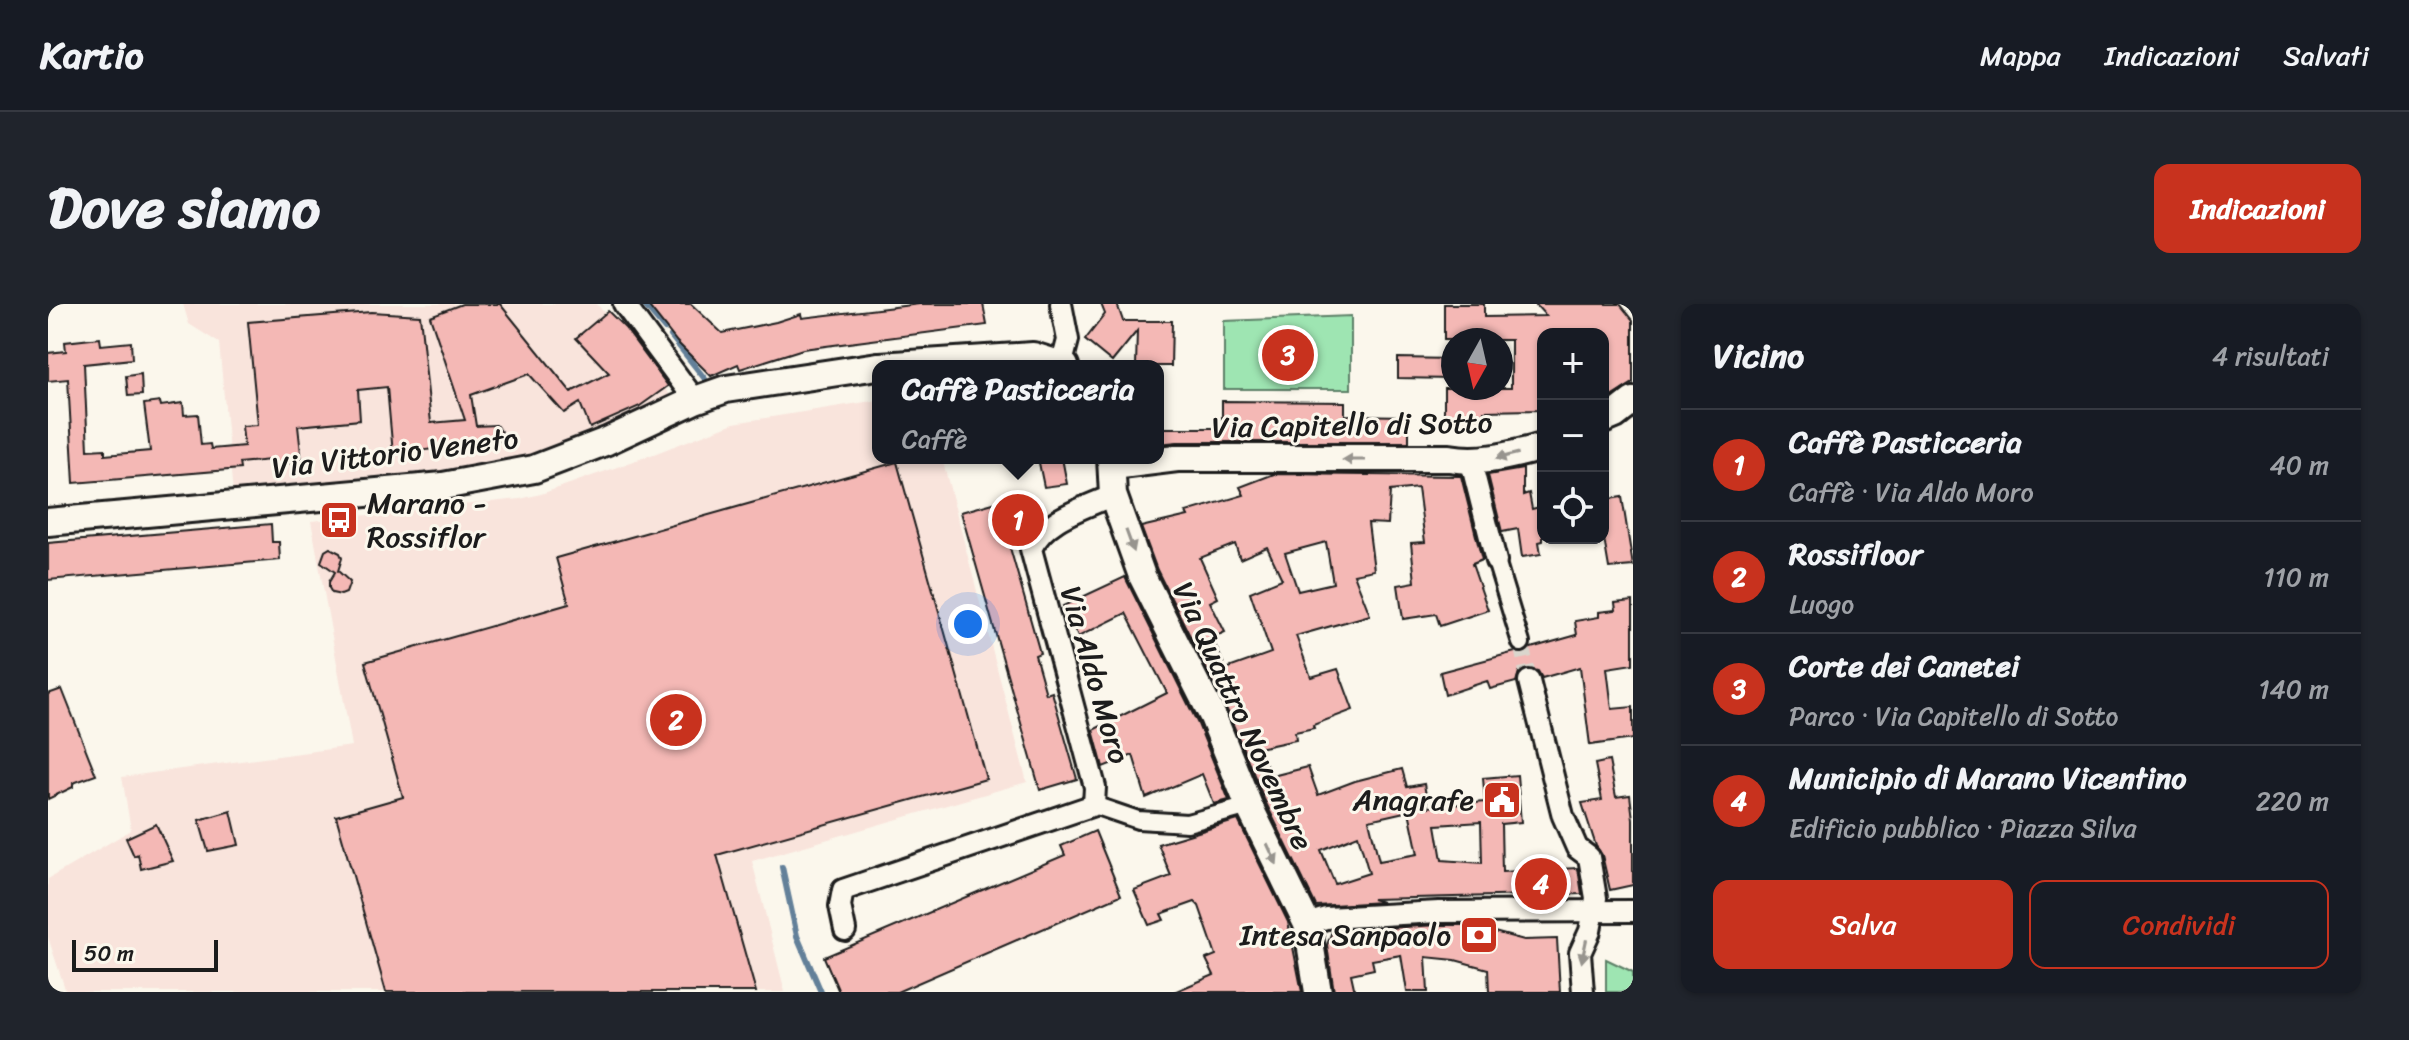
<!DOCTYPE html>
<html lang="it">
<meta charset="utf-8">
<style>
body{margin:0;font-family:Sriracha,sans-serif;background:#20242c;color:#f1f3f6}
.controls{position:absolute;right:24px;top:24px;display:grid;overflow:hidden;border-radius:16px;box-shadow:0 2px 6px #0004}
.controls button{width:72px;height:72px;display:grid;place-items:center;padding:0;border:0;border-bottom:2px solid #363941;background:#171b24;color:#f1f3f6;font:40px sans-serif}
.compass{position:absolute;left:1393px;top:24px;width:72px;height:72px;border-radius:50%;background:#171b24;box-shadow:0 2px 6px #0004;rotate:188deg}
.scale{position:absolute;left:24px;bottom:20px;width:146px;box-sizing:border-box;padding-left:8px;border:4px solid #1c1c1c;border-top:0;font-size:22px;line-height:28px;white-space:nowrap;color:#1c1c1c;-webkit-text-stroke:6px #fbf7ec;paint-order:stroke}
.you{position:absolute;left:920px;top:320px;width:28px;height:28px;margin:-20px;border:6px solid #fff;border-radius:50%;background:#1a73e8;box-shadow:0 0 0 12px #1a73e833}
.badge{display:grid;place-items:center;width:52px;height:52px;border-radius:50%;background:#c8321e;color:#fff;font-size:26px;font-weight:700}
.pin{position:absolute;translate:-50% -50%;border:4px solid #fff;box-shadow:0 2px 8px #0006}
.popup{position:absolute;left:824px;top:56px;width:292px;height:104px;box-sizing:border-box;display:grid;place-content:center;border-radius:16px;background:#171b24;filter:drop-shadow(0 2px 6px #0005);font-size:26px;white-space:nowrap;color:#9ea1a6}
.popup b{font-size:30px;color:#f1f3f6}
.popup::after{content:'';position:absolute;left:50%;top:100%;margin-left:-16px;border:16px solid transparent;border-top-color:#171b24}
.list{margin:0;padding:0;list-style:none}
h2{display:flex;justify-content:space-between;align-items:center;height:104px;margin:0;padding:0 32px;font-size:34px}
h2 small{font-size:26px;font-weight:400;color:#9ea1a6}
.list li{display:grid;grid-template-columns:52px 1fr auto;gap:24px;align-items:center;box-sizing:border-box;height:112px;padding:0 32px;border-top:2px solid #363941}
.list b{display:block;font-size:30px;white-space:nowrap}
.list p{margin:0;font-size:26px;white-space:nowrap;color:#9ea1a6}
.list em{font-size:26px;font-style:normal;color:#9ea1a6}
.actions{display:flex;gap:16px;padding:24px 32px}
.actions a{flex:1;padding:18px 0;border:2px solid #c8321e;border-radius:16px;text-align:center;font-size:28px;color:#c8321e}
.actions .main{background:#c8321e;color:#fff}
.icon{flex:none;width:44px;height:44px;fill:none;stroke:currentColor;stroke-width:2;stroke-linecap:round;stroke-linejoin:round}
.map{position:relative;flex:none;width:1585px;height:688px;overflow:hidden;border-radius:16px}
header{display:flex;align-items:center;gap:48px;box-sizing:border-box;height:112px;padding:0 40px;background:#171b24;border-bottom:2px solid #363941}
header strong{font-size:38px}
nav{display:flex;gap:44px;margin-inline-start:auto;font-size:28px}
.intro{display:flex;align-items:center;justify-content:space-between;box-sizing:border-box;height:192px;padding:0 48px}
h1{margin:0;font-size:56px}
.button{padding:20px 36px;border-radius:16px;background:#c8321e;color:#fff;font-size:28px;font-weight:700}
main{display:flex;gap:48px;padding:0 48px}
aside{flex:1;background:#171b24;border-radius:16px;box-shadow:0 2px 6px #0004}
.map>svg:first-child{display:block}
</style>
<header>
<strong>Kartio</strong>
<nav><a>Mappa</a><a>Indicazioni</a><a>Salvati</a></nav>
</header>
<div class="intro"><h1>Dove siamo</h1><a class="button">Indicazioni</a></div>
<main>
<div class="map">
<svg width="1585" height="688" viewBox="0 0 1585 688">
<rect width="100%" height="100%" fill="#fbf7ec"/>
<filter id="ink" filterUnits="userSpaceOnUse"><feTurbulence type="fractalNoise" baseFrequency=".0125" numOctaves="2"/><feDisplacementMap in="SourceGraphic" scale="16" xChannelSelector="R" yChannelSelector="G"/><feConvolveMatrix kernelMatrix="1 2 1 2 8 2 1 2 1" color-interpolation-filters="sRGB"/></filter>
<g filter="url(#ink)">
<g fill="#f9e4dc">
<polygon points="135,0 549,0 631,102 467,161 185,190 171,39 141,20"/>
<polygon points="830,96 830,154 894,154 979,478 704,557 737,688 18,688 0,633 0,575 83,526 74,473 304,442 263,217 472,195 493,190 603,151 686,119"/>
</g>
<g fill="#9ee5b2" stroke="#5d8067" stroke-width="2">
<polygon points="1303,12 1303,85 1176,85 1176,17"/>
<polygon points="1558,655 1585,668 1585,688 1558,688"/>
</g>
<g fill="none" stroke-linecap="round" stroke-linejoin="round">
<g stroke="#638099" stroke-width="6">
<polyline points="596,0 617,25"/>
<polyline points="623,32 657,75"/>
<polyline points="734,563 749,632 773,688"/>
</g>
</g>
<g fill="#f4b8b5" stroke="#1c1c1c" stroke-width="2" fill-rule="evenodd">
<polygon points="414,0 452,0 523,88 561,69 528,34 560,7 577,24 620,82 592,102 542,124 532,99 516,109 481,70 423,91 428,122 448,121 460,136 345,150 339,83 310,86 312,116 250,122 254,158 223,161 222,156 191,159 192,165 26,179 20,75 0,77 0,49 18,47 17,38 52,34 53,41 83,38 84,55 36,60 40,146 57,145 57,151 102,147 96,100 112,98 113,102 135,99 136,111 150,110 153,141 162,140 163,145 196,142 194,122 210,121 200,18 323,8 372,11 383,119 417,116 382,12"/>
<polygon points="599,0 643,0 674,29 728,18 753,10 754,14 872,0 935,0 939,21 755,45 692,65 690,60 663,72 629,38"/>
<polygon points="1053,0 1069,0 1075,17 1124,17 1123,62 1088,62 1089,27 1064,58 1037,36 1057,10"/>
<polygon points="1396,0 1436,0 1436,13 1498,12 1487,0 1572,0 1585,16 1585,79 1555,98 1555,30 1495,30 1494,106 1436,107 1436,117 1396,117 1396,84 1463,84 1463,36 1396,36"/>
<polygon points="1350,54 1405,55 1405,75 1350,74"/>
<polygon points="93,70 94,91 80,92 78,72"/>
<polygon points="1174,97 1297,98 1297,111 1361,112 1361,138 1129,138 1110,140 1110,124 1174,124"/>
<polygon points="990,154 1014,154 1019,180 996,183"/>
<polygon points="849,158 938,475 669,551 708,688 338,688 288,512 355,493 317,358 521,300 508,254"/>
<polygon points="1475,165 1475,191 1481,189 1484,205 1495,202 1495,237 1491,238 1493,250 1474,253 1470,225 1454,228 1440,171"/>
<path d="M 1226,170 L 1413,172 L 1434,256 L 1424,260 L 1440,306 L 1392,322 L 1388,310 L 1355,315 L 1350,281 L 1367,278 L 1363,239 L 1377,238 L 1370,184 L 1342,187 L 1340,220 L 1320,219 L 1326,266 L 1306,270 L 1322,311 L 1248,332 L 1263,373 L 1290,365 L 1305,406 L 1265,421 L 1266,424 L 1247,428 L 1248,436 L 1210,444 L 1224,472 L 1260,463 L 1270,491 L 1307,477 L 1354,465 L 1359,483 L 1376,480 L 1380,503 L 1437,498 L 1435,474 L 1469,471 L 1473,518 L 1453,520 L 1454,568 L 1530,564 L 1534,590 L 1324,595 L 1334,598 L 1268,602 L 1216,495 L 1179,406 L 1109,266 L 1093,223 L 1140,212 L 1138,208 L 1196,191 L 1192,183 ZM 1278,238 L 1285,279 L 1250,287 L 1237,249 ZM 1187,240 L 1192,255 L 1219,243 L 1234,275 L 1202,288 L 1223,349 L 1178,365 L 1164,334 L 1177,328 L 1162,298 L 1170,294 L 1152,254 ZM 1361,507 L 1370,550 L 1331,557 L 1321,516 ZM 1433,518 L 1434,559 L 1394,556 L 1388,521 ZM 1310,531 L 1321,569 L 1287,580 L 1273,546 Z"/>
<polygon points="1574,193 1585,262 1561,264 1555,229 1555,196"/>
<polygon points="949,198 992,349 987,351 998,390 1004,388 1029,475 992,486 913,208"/>
<polygon points="223,220 224,238 231,238 232,256 0,276 0,239"/>
<polygon points="282,244 292,249 294,254 290,267 302,278 298,289 293,291 284,289 281,284 281,278 287,268 273,258 277,247"/>
<polygon points="1077,273 1150,420 1181,496 1166,500 1154,470 1098,494 1085,451 1055,463 1045,426 1119,389 1078,309 1030,333 1015,302"/>
<polygon points="1585,297 1585,360 1559,364 1564,405 1585,403 1585,435 1542,441 1532,363 1494,374 1490,367 1479,364 1471,368 1468,378 1442,385 1439,377 1397,391 1392,368 1467,348 1475,350 1483,344 1529,331 1527,317 1551,313 1551,308 1568,306 1567,299"/>
<polygon points="14,385 48,471 25,479 25,483 0,495 0,390"/>
<polygon points="1561,457 1568,493 1582,491 1585,515 1585,581 1562,586 1554,551 1548,542 1534,499 1554,496 1547,460"/>
<polygon points="183,507 191,541 160,547 151,516"/>
<polygon points="1190,516 1240,618 1254,688 1126,688 1166,671 1158,655 1168,651 1151,602 1147,598 1113,610 1116,616 1101,621 1086,586 1123,572 1110,540"/>
<polygon points="108,520 125,557 93,565 90,550 86,552 78,534"/>
<polygon points="1047,527 1073,591 849,688 791,688 776,653 1017,551 1013,542"/>
<polygon points="1391,621 1420,621 1476,636 1509,635 1512,688 1441,688 1440,665 1407,656 1378,653 1380,688 1359,688 1353,651 1324,656 1326,665 1303,670 1307,688 1286,688 1279,641 1284,627"/>
</g>
<g fill="none" stroke-linecap="round" stroke-linejoin="round">
<polyline stroke="#dad6cd" stroke-width="16" stroke-dasharray="16 8" stroke-linecap="butt" points="1473,339 1481,377"/>
<g stroke="#1c1c1c" stroke-width="22">
<g id="pedestrian">
<polyline points="1448,257 1473,339"/>
<polyline points="1046,501 1090,516 1139,519 1201,502"/>
</g>
</g>
<g stroke="#1c1c1c" stroke-width="26">
<g id="minor">
<polyline points="576,0 647,96"/>
<polyline points="1013,0 1020,36 1014,59"/>
<polyline points="1423,158 1448,257"/>
<polyline points="1481,377 1515,512 1529,544 1541,553 1548,594 1542,627 1532,649 1535,688"/>
<polyline points="1259,620 1278,614 1391,608 1585,607"/>
<path d="M 797,626 L 792,602 L 795,586 L 1046,501 L 1047,483 L 983,245 C 997,214 1035,205 1065,191"/>
</g>
</g>
<g stroke="#1c1c1c" stroke-width="32">
<g id="tertiary">
<polyline points="832,62 985,52 1017,62"/>
<polyline points="1555,116 1567,111 1585,97"/>
<polyline points="1063,154 1065,191 1094,272 1165,413 1201,502 1259,620 1270,688"/>
<path d="M 1065,162 L 1129,154 L 1401,154 C 1435,160 1463,151 1495,143"/>
<polyline points="0,218 395,182 486,165 559,137 647,96 678,85 830,62"/>
</g>
</g>
<use href="#pedestrian" stroke="#fbf7ec" stroke-width="16"/>
<use href="#minor" stroke="#fbf7ec" stroke-width="20"/>
<use href="#tertiary" stroke="#fbf7ec" stroke-width="26"/>
</g>
<defs><path id="oneway-solid" d="M-6-.8H1V-3.2L6.5 0L1 3.2V.8H-6Z" transform="scale(2)"/></defs>
<g fill="#97948e">
<use href="#oneway-solid" transform="translate(1459 152) rotate(166)"/>
<use href="#oneway-solid" transform="translate(1306 156) rotate(180)"/>
<use href="#oneway-solid" transform="translate(1082 237) rotate(70)"/>
<use href="#oneway-solid" transform="translate(1224 550) rotate(65)"/>
<use href="#oneway-solid" transform="translate(1536 647) rotate(102)"/>
</g>
</g>
<defs>
<g id="bus-square" transform="scale(2)"><rect x="-9" y="-9" width="18" height="18" rx="4" fill="#c8321e" stroke="#fbf7ec"/><path d="M-5-6H5V4H4V6H2V4H-2V6H-4V4H-5ZM-3.5-4V0h7V-4ZM-3.5 1.2v1.5H-2V1.2ZM2 1.2v1.5H3.5V1.2Z" fill="#fff"/></g>
<g id="civic-square" transform="scale(2)"><rect x="-9" y="-9" width="18" height="18" rx="4" fill="#c8321e" stroke="#fbf7ec"/><path d="M-.6-6.5H3V-4.5H.6V-3L4-1V1h2V6H-6V1h2V-1L-.6-3ZM-1.2 2.5V6h2.4V2.5Z" fill="#fff"/></g>
<g id="bank-square" transform="scale(2)"><rect x="-9" y="-9" width="18" height="18" rx="4" fill="#c8321e" stroke="#fbf7ec"/><path d="M-6-4H6V4H-6ZM0-2.3a2.3 2.3 0 1 0 0 4.6a2.3 2.3 0 1 0 0-4.6Z" fill="#fff"/></g>
</defs>
<g fill-rule="evenodd">
<use href="#bus-square" x="291" y="216"/>
<use href="#civic-square" x="1454" y="496"/>
<use href="#bank-square" x="1431" y="631"/>
</g>
<g text-anchor="middle" stroke-width="6" stroke-linejoin="round" paint-order="stroke">
<g font-size="30" fill="#1c1c1c" stroke="#fbf7ec">
<text transform="translate(1304 121) rotate(-1)" y="10">Via Capitello di Sotto</text>
<text transform="translate(347 149) rotate(-7)" y="10">Via Vittorio Veneto</text>
<text transform="translate(1047 371) rotate(74)" y="10">Via Aldo Moro</text>
<text transform="translate(1195 412) rotate(65)" y="10">Via Quattro Novembre</text>
</g>
<g font-size="30" fill="#1c1c1c" stroke="#fbf7ec" text-anchor="end">
<text x="319" y="209" text-anchor="start">Marano -<tspan x="319" dy="34">Rossiflor</tspan></text>
<text x="1426" y="506">Anagrafe</text>
<text x="1403" y="641">Intesa Sanpaolo</text>
</g>
</g>
</svg>
<div class="controls">
<button>+</button>
<button>−</button>
<button><svg class="icon" aria-label="locate" viewBox="0 0 24 24"><circle cx="12" cy="12" r="6"/><path d="M12 2v4M12 18v4M2 12h4M18 12h4"/></svg></button>
</div>
<svg class="compass" viewBox="-18 -18 36 36"><path d="M0-13l5 13h-10z" fill="#e53935"/><path d="M0 13l5-13h-10z" fill="#9ea1a6"/></svg>
<div class="scale">50 m</div>
<div class="you"></div>
<div class="pin badge" style="left:970px;top:216px">1</div>
<div class="popup"><b>Caffè Pasticceria</b>Caffè</div>
<div class="pin badge" style="left:628px;top:416px">2</div>
<div class="pin badge" style="left:1240px;top:51px">3</div>
<div class="pin badge" style="left:1493px;top:580px">4</div>
</div>
<aside>
<h2>Vicino<small>4 risultati</small></h2>
<ul class="list">
<li><span class="badge">1</span><div><b>Caffè Pasticceria</b><p>Caffè · Via Aldo Moro</p></div><em>40 m</em></li>
<li><span class="badge">2</span><div><b>Rossifloor</b><p>Luogo</p></div><em>110 m</em></li>
<li><span class="badge">3</span><div><b>Corte dei Canetei</b><p>Parco · Via Capitello di Sotto</p></div><em>140 m</em></li>
<li><span class="badge">4</span><div><b>Municipio di Marano Vicentino</b><p>Edificio pubblico · Piazza Silva</p></div><em>220 m</em></li>
</ul>
<div class="actions"><a class="main">Salva</a><a>Condividi</a></div>
</aside>
</main>
